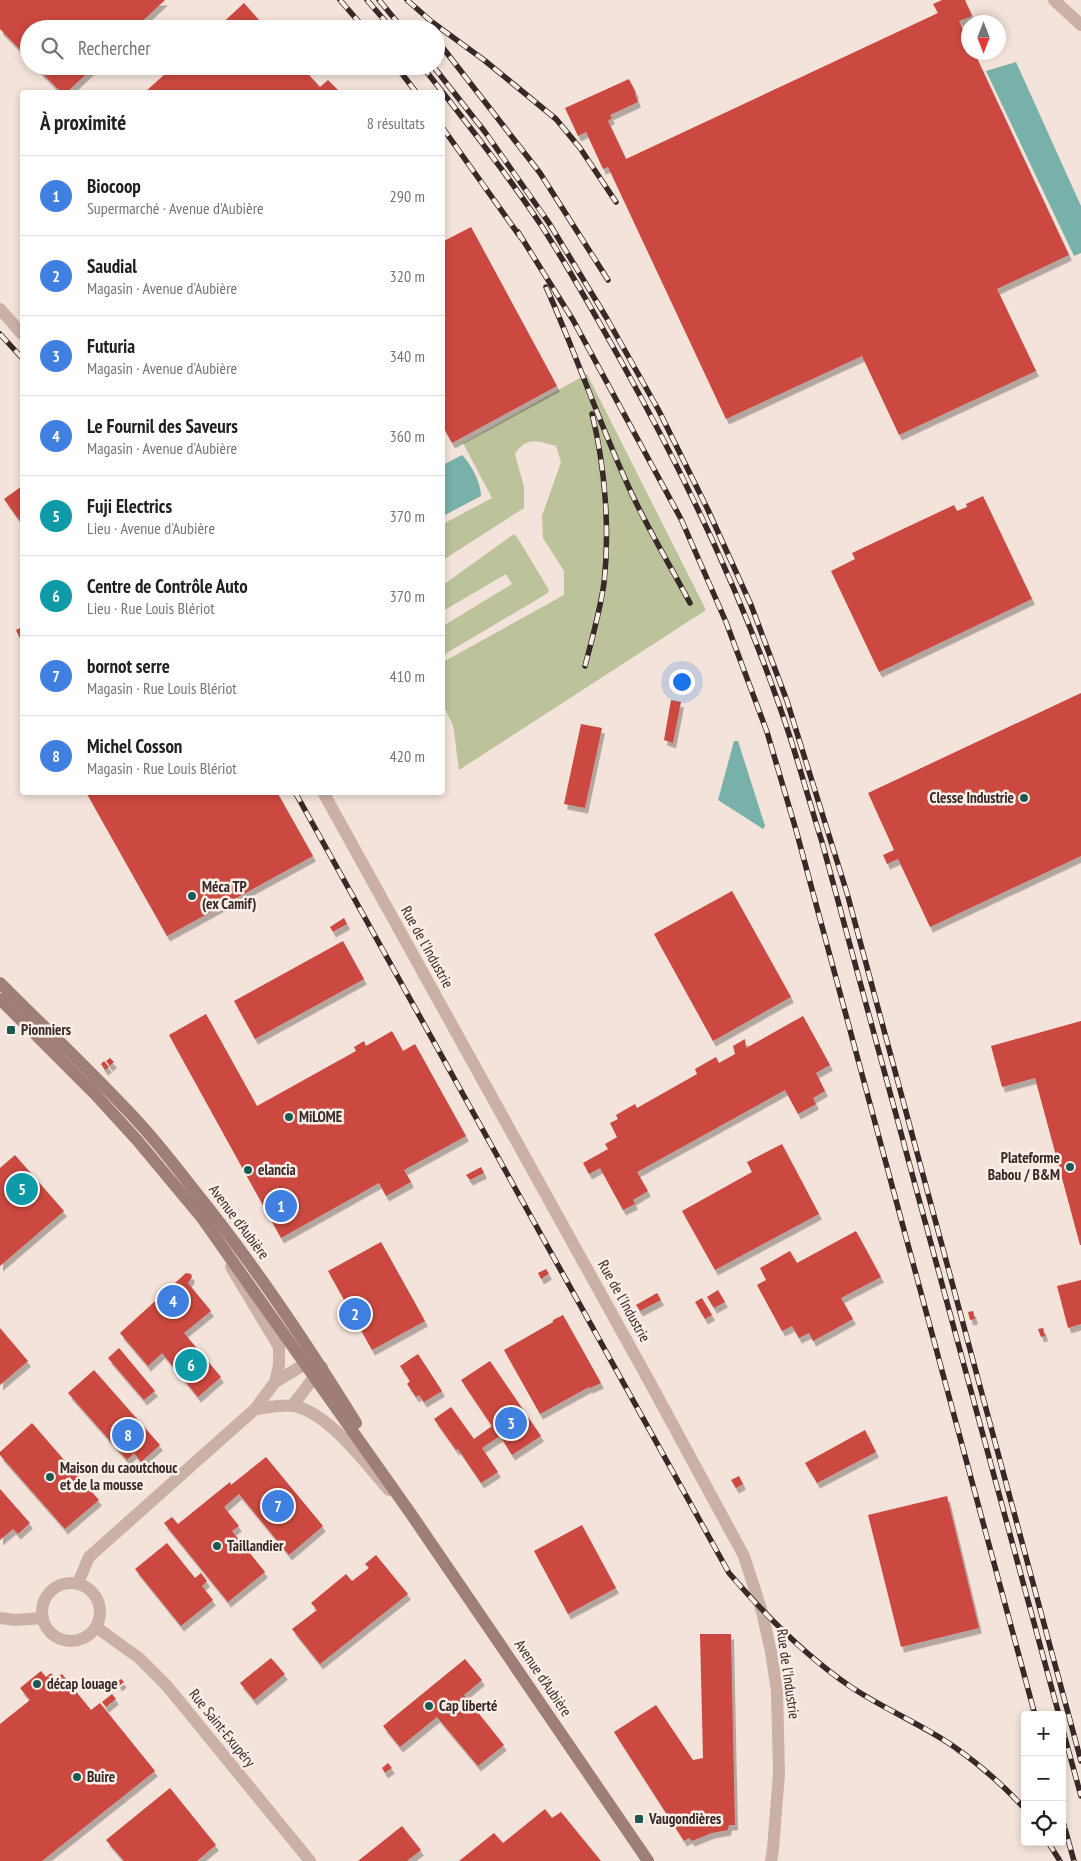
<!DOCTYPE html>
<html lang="fr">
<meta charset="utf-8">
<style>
body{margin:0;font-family:"PT Sans Narrow",sans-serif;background:#f2f2f2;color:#202124}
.controls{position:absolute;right:15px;bottom:15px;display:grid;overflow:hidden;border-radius:5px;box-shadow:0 2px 8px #0003}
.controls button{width:45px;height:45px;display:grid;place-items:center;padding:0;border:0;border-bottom:1px solid #e0e0e0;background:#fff;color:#202124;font:25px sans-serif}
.compass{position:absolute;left:961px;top:15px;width:45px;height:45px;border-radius:50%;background:#fff;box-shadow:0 2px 8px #0003;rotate:180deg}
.you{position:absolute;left:681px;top:681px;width:18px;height:18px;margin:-12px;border:4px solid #fff;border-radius:50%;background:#1a73e8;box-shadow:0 0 0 8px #1a73e833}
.badge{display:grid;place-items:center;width:32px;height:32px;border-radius:50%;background:#7c3aed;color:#fff;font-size:16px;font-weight:700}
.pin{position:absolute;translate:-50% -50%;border:2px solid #fff;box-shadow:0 1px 5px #0006}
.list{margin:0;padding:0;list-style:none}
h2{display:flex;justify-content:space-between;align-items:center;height:65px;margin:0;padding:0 20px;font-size:21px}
h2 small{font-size:16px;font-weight:400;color:#757577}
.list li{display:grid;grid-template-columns:32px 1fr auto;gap:15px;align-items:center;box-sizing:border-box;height:80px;padding:0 20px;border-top:1px solid #e0e0e0}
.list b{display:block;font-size:19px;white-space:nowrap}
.list p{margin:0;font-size:16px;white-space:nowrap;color:#757577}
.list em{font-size:16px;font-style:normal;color:#757577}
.icon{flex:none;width:28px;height:28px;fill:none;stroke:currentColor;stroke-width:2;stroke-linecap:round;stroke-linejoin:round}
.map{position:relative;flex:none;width:1081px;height:1861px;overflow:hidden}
.search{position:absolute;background:#fff;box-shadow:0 2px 8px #0003;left:20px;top:20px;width:425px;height:55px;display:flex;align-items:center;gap:12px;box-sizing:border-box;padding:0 18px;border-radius:28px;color:#757577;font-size:19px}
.panel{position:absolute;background:#fff;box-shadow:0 2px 8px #0003;left:20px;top:90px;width:425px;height:705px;border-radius:5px}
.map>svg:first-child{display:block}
</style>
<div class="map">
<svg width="1081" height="1861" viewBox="0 0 1081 1861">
<defs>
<filter id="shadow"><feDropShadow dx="3" dy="5.5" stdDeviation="0" flood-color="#0004"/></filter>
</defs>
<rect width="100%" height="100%" fill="#f3e3da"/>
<g fill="#bcc29a">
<path d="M 587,374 L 706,610 L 459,770 L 453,725 L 443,705 L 443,662 L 564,595 L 564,571 L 543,538 L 542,516 L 561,462 L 556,446 C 537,441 527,436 515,454 L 524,487 L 524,508 L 443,560 L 443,524 L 492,498 L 463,443 Z"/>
<polygon points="514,534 517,537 549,590 548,593 445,654 443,648 443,626 512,584 506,574 443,611 443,585"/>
</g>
<g fill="#78b1a9">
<polygon points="1016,62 1081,206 1081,253 1074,256 986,71"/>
<path d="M 462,455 C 471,464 481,483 481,496 L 443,516 L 443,465 Z"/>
<polygon points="734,741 738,741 765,826 763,829 718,800"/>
</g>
<g fill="#cb4840" filter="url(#shadow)">
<polygon points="0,0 165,0 134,29 29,29 29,59 0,29"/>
<polygon points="942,0 965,0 972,16 959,21 968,41 968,52 974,52 1069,255 997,289 1036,371 899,435 862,356 726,419 608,167 603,169 586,132 578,136 565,108 629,79 636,93 635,94 638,102 610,115 612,118 608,121 626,159 938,13 933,4"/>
<polygon points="244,3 267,29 216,29"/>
<polygon points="35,66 95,66 67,92 61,92"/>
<polygon points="174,66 301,66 320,87 328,80 340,92 145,92"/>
<polygon points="471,227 557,386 452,443 442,425 442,242"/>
<polygon points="22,486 22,524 4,499"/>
<polygon points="983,496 1032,599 879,672 831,571 855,559 852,553 954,505 957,511 967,507 966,504"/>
<polygon points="22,627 22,643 16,630"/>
<polygon points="1081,693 1081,856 930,927 898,859 887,864 883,855 894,850 868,793"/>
<polygon points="671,700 681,702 673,743 664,740"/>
<polygon points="581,724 602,728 585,808 564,804"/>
<polygon points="90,792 277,792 313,856 167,936 87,794"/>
<polygon points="732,891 791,997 713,1041 654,934"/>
<polygon points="344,918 347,924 333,932 330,927"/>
<polygon points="343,941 364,979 255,1039 234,1001"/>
<polygon points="206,1014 257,1106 356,1051 354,1047 364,1041 366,1046 392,1031 403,1051 415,1044 466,1136 404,1170 411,1182 386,1196 379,1183 281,1238 169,1035"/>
<polygon points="803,1016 830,1065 816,1073 825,1091 813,1098 816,1104 798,1114 785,1090 637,1172 648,1191 633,1200 635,1204 623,1210 600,1168 589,1174 583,1163 608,1149 605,1144 617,1137 610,1123 618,1119 616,1115 635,1104 637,1108 697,1074 695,1069 716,1057 719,1063 735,1054 733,1046 745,1039 746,1048"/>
<polygon points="1081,1021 1081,1245 1080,1245 1035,1078 1002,1087 991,1046"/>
<polygon points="110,1058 114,1062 110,1066 106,1061"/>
<polygon points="104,1061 109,1067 105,1070 101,1064"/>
<polygon points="782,1144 819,1214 715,1270 682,1211 752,1172 747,1162"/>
<polygon points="15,1155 64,1211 0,1266 0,1168"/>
<polygon points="481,1167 484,1173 470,1180 466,1175"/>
<polygon points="856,1231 881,1277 841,1298 853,1319 813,1341 809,1333 799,1338 792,1326 782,1331 757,1285 766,1280 760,1268 790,1251 797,1263"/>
<polygon points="381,1242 425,1321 372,1350 328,1271"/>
<polygon points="546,1269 549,1274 541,1279 538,1273"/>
<polygon points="186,1273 191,1274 192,1277 188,1283 211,1311 184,1333 221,1377 198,1397 162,1353 148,1366 120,1333"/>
<polygon points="1081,1280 1081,1324 1068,1328 1057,1286"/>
<polygon points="718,1290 725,1302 714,1308 707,1297"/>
<polygon points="657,1293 661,1300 640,1311 636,1305"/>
<polygon points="702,1298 712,1315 705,1319 695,1302"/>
<polygon points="973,1311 975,1319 970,1320 968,1312"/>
<polygon points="563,1315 601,1383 590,1388 589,1387 540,1414 504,1350 553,1322 553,1320"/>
<polygon points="0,1328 28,1361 0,1385"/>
<polygon points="1043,1328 1045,1336 1041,1337 1038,1329"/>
<polygon points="119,1348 155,1391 144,1400 108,1358"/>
<polygon points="418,1354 442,1391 424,1402 419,1395 416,1397 407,1384 410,1381 400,1366"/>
<polygon points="490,1361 541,1436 512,1455 500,1436 482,1448 498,1472 481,1483 458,1449 456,1450 434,1419 451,1407 474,1439 492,1426 461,1380"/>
<polygon points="94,1370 160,1445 141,1462 134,1453 127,1460 68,1393"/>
<polygon points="32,1423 99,1500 65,1529 0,1455 0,1452"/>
<polygon points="865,1430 876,1452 817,1483 805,1463"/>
<polygon points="266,1457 323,1526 289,1555 239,1494 224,1507 239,1526 232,1531 265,1572 228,1602 164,1523 172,1517 178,1524 230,1482 231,1485"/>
<polygon points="739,1476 743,1484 736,1488 731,1480"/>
<polygon points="0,1489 30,1523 18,1534 13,1529 0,1540"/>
<polygon points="947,1496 979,1628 901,1647 868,1515"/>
<polygon points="582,1525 616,1588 568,1614 534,1551"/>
<polygon points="167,1543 195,1578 201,1573 207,1581 202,1586 213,1600 181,1626 135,1569"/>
<polygon points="376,1555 408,1594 320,1664 292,1629 317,1610 311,1603 346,1574 352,1581 369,1568 365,1564"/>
<polygon points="700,1634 731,1634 735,1825 729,1825 728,1830 712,1833 692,1841 689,1838 684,1841 614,1732 656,1705 693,1760 703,1758"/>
<polygon points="271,1658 285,1674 254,1700 240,1683"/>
<polygon points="465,1659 482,1680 464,1695 504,1745 478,1766 437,1717 400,1747 383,1726"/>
<polygon points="41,1671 46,1677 51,1673 56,1679 62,1674 91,1710 100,1703 155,1771 42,1861 0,1861 0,1724 30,1700 20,1688"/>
<polygon points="121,1679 124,1682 119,1686 117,1682"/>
<polygon points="112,1694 116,1699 106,1707 102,1702"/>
<polygon points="388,1763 392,1768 385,1773 382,1768"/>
<polygon points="170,1788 216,1845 197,1861 124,1861 106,1840"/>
<polygon points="545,1809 552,1818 561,1812 601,1861 459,1861 494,1833 503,1843"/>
<polygon points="402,1826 421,1850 407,1861 358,1861"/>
</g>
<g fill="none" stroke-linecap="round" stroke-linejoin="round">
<g stroke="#cbb0a6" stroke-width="12">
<polyline points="1054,0 1081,25"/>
<polyline points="0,309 22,334"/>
<polyline points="323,792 648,1379 744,1556 762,1612 771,1652 777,1691 779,1773 773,1849 771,1861"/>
<polyline points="275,1382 305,1364 322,1367 292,1406"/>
<path d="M 255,1409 C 267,1408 282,1404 294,1406 C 329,1413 365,1463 389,1490"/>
<circle cx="71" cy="1612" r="29"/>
<polyline points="78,1583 89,1557 255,1409 275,1382 279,1365 279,1347 231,1267"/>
<polyline points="0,1618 15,1620 43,1618"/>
<polyline points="96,1627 139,1658 167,1686 310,1861"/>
</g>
<g stroke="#9f7e77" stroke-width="12">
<path d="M 0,983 C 47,1030 96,1076 141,1125 C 160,1146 177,1168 194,1190 C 253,1263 306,1342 356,1423"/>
<polyline points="0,999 94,1093 137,1140 202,1218 411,1514 648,1861"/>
</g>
<g stroke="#372927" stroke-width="5.5">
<g id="rail">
<polyline points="340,0 365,29"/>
<polyline points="367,0 392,29"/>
<polyline points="379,0 403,29"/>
<polyline points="407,0 432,22 484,60 556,119 580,148 616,202"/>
<polyline points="436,39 540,173 608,280"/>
<polyline points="396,66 416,92"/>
<path d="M 422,66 C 463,118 504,170 541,225 C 568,267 593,311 617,354 C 680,466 736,582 778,702 C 795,748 807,795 822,842 L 1059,1715"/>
<polyline points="433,66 485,132 549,223 606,317 659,411 708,510 751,605 787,701 847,893 1081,1761"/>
<polyline points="442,127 521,238"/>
<polyline points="518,232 573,320 681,519 726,622 767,732 796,830 1035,1715"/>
<path d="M 546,287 C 575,351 597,417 626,481 C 644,523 669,563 690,603"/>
<polyline points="0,334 22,358"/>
<path d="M 585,666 C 592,639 600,611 604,583 C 610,530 605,466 592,414"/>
<path d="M 295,792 L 729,1573 C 765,1615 804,1655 851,1687 C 884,1709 921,1724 953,1746 C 979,1764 1004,1786 1025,1809"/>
<polyline points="1062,1727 1081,1796"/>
<polyline points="1062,1818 1074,1861"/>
<polyline points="1048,1842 1060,1861"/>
</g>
</g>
<use href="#rail" stroke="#faeee7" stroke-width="4" stroke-dasharray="11" stroke-linecap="butt"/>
</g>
<g fill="#1b5a53" stroke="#faeee7" stroke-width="2">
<circle cx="1024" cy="798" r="5"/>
<circle cx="192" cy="896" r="5"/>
<rect x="6" y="1025" width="10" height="10" rx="2.5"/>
<circle cx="289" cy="1117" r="5"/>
<circle cx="1070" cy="1167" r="5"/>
<circle cx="248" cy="1170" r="5"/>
<circle cx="50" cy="1477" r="5"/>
<circle cx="217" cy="1546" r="5"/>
<circle cx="37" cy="1684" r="5"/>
<circle cx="429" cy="1706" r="5"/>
<circle cx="77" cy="1777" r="5"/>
<rect x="634" y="1814" width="10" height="10" rx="2.5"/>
</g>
<g text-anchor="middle" stroke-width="5" stroke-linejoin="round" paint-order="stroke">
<g font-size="15" font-weight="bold" fill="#372927" stroke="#faeee7" text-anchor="start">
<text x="1014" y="803" text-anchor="end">Clesse Industrie</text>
<text x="202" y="892">Méca TP<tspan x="202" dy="17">(ex Camif)</tspan></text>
<text x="21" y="1035">Pionniers</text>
<text x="299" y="1122">MiLOME</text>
<text x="1060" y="1163" text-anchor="end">Plateforme<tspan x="1060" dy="17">Babou / B&amp;M</tspan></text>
<text x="258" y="1175">elancia</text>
<text x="60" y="1473">Maison du caoutchouc<tspan x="60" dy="17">et de la mousse</tspan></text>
<text x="227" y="1551">Taillandier</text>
<text x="47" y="1689">décap louage</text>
<text x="439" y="1711">Cap liberté</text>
<text x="87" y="1782">Buire</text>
<text x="649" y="1824">Vaugondières</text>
</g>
<g font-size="15" fill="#372927" stroke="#faeee7">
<text transform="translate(427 947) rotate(61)" y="5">Rue de l'Industrie</text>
<text transform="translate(239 1222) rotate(53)" y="5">Avenue d'Aubière</text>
<text transform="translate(624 1301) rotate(61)" y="5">Rue de l'Industrie</text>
<text transform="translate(788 1674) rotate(82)" y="5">Rue de l'Industrie</text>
<text transform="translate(543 1678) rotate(56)" y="5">Avenue d'Aubière</text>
<text transform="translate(222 1728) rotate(51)" y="5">Rue Saint-Exupéry</text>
</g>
</g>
</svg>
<div class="controls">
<button>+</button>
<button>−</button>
<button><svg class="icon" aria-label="locate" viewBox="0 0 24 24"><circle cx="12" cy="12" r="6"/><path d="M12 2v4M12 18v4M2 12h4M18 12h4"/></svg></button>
</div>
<svg class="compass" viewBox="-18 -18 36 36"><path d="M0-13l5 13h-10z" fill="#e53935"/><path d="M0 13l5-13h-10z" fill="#757577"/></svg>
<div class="you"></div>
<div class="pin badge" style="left:281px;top:1206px;background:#3f7fe0">1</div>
<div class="pin badge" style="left:355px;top:1314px;background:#3f7fe0">2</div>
<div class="pin badge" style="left:511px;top:1423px;background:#3f7fe0">3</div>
<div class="pin badge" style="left:173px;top:1301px;background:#3f7fe0">4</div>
<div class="pin badge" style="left:22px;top:1189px;background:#0f9aa8">5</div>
<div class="pin badge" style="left:191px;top:1365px;background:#0f9aa8">6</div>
<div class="pin badge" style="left:278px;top:1506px;background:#3f7fe0">7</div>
<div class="pin badge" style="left:128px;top:1435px;background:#3f7fe0">8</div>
<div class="search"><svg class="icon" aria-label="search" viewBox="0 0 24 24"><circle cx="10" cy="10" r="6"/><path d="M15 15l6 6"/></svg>Rechercher</div>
<section class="panel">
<h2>À proximité<small>8 résultats</small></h2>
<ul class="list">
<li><span class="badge" style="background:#3f7fe0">1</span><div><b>Biocoop</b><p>Supermarché · Avenue d'Aubière</p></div><em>290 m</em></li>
<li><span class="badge" style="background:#3f7fe0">2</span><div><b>Saudial</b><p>Magasin · Avenue d'Aubière</p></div><em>320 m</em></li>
<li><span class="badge" style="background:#3f7fe0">3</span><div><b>Futuria</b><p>Magasin · Avenue d'Aubière</p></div><em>340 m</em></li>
<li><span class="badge" style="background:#3f7fe0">4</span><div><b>Le Fournil des Saveurs</b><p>Magasin · Avenue d'Aubière</p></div><em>360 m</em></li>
<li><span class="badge" style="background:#0f9aa8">5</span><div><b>Fuji Electrics</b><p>Lieu · Avenue d'Aubière</p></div><em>370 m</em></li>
<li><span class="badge" style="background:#0f9aa8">6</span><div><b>Centre de Contrôle Auto</b><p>Lieu · Rue Louis Blériot</p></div><em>370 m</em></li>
<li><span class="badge" style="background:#3f7fe0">7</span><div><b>bornot serre</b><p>Magasin · Rue Louis Blériot</p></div><em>410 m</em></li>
<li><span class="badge" style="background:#3f7fe0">8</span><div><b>Michel Cosson</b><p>Magasin · Rue Louis Blériot</p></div><em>420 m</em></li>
</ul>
</section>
</div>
